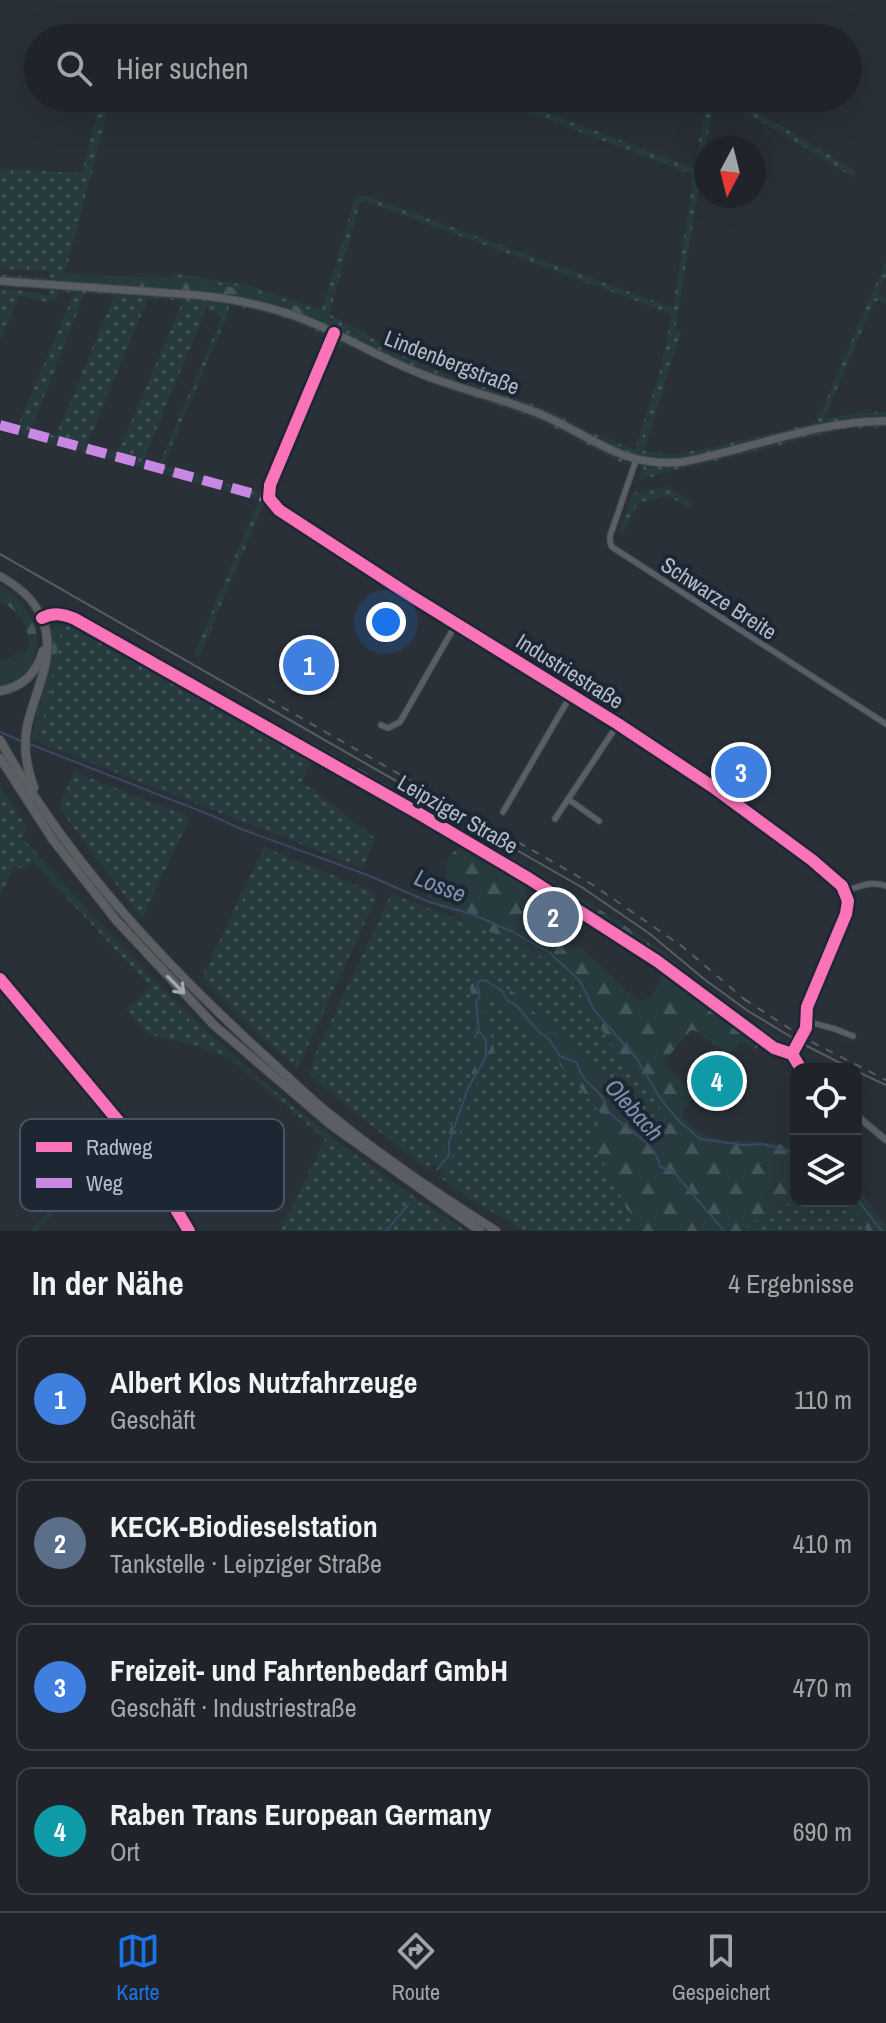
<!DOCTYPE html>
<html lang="de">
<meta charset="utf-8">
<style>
body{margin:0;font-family:"Archivo Narrow",sans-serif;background:#282c32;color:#f1f3f6}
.controls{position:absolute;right:24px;bottom:24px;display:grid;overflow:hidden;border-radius:16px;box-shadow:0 8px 32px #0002}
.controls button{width:72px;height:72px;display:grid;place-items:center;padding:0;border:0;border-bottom:2px solid #3d4147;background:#20242a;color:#f1f3f6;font:40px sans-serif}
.compass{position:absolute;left:694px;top:136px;width:72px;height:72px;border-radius:50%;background:#20242a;box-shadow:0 8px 32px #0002;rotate:187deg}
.you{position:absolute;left:386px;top:622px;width:28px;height:28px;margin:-20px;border:6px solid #fff;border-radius:50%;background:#1a73e8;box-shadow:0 0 0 12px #1a73e833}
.badge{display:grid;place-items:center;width:52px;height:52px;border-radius:50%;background:#1a73e8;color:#fff;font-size:26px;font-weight:700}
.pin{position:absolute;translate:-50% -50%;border:4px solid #fff;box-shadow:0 2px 8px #0006}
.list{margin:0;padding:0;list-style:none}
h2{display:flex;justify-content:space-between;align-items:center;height:104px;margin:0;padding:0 32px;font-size:34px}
h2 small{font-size:26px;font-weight:400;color:#a2a4a8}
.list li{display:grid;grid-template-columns:52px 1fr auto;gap:24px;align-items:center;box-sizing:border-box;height:128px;margin:0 16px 16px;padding:0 16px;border:2px solid #3d4147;border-radius:16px}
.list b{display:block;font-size:30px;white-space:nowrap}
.list p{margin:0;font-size:26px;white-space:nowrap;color:#a2a4a8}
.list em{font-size:26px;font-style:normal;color:#a2a4a8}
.icon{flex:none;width:44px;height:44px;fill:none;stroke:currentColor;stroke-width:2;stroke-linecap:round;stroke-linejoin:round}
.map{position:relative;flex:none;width:886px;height:1231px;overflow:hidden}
.search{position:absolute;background:#20242a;box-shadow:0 8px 32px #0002;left:24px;right:24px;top:24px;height:88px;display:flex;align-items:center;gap:20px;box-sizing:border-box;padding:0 28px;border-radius:44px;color:#a2a4a8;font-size:30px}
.sheet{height:680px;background:#20242a}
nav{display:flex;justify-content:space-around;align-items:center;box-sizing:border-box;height:112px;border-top:2px solid #3d4147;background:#20242a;font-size:22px;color:#a2a4a8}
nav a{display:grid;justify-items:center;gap:4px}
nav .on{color:#1a73e8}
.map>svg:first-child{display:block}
</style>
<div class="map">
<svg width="886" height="1231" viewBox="0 0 886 1231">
<defs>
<pattern id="grass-dots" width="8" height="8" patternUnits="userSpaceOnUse" patternTransform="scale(2)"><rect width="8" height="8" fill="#273a3e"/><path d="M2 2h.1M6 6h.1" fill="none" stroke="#445559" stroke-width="1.8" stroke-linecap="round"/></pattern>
<pattern id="forest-firs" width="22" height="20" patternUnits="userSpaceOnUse" patternTransform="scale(2)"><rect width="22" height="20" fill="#273a3e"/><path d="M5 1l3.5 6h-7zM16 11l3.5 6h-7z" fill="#445559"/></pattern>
</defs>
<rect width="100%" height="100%" fill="#2a3038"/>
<g fill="url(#grass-dots)" fill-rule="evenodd">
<path d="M 101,98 L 110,98 L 111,101 L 124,98 L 150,98 L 111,106 L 108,109 L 63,281 L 222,294 L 272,304 L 318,320 L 320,314 L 247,290 L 171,278 L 172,273 L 252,286 L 322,310 L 355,198 L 364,195 L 673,308 L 694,175 L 491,98 L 510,98 L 695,169 L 706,98 L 714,98 L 675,330 L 681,331 L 644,451 L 671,455 L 709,448 L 817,422 L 886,261 L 886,276 L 878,294 L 886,298 L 886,304 L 878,300 L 874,302 L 824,419 L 860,413 L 886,412 L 886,427 L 845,429 L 733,457 L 660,474 L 638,481 L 644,467 L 621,463 L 545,423 L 423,380 L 346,345 L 334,348 L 307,409 L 275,494 L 278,505 L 338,545 L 335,551 L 263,506 L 199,657 L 194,654 L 259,500 L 0,428 L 0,421 L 18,426 L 74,293 L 59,291 L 56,300 L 49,303 L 19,296 L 0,341 L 0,289 L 19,290 L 47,296 L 49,290 L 0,287 L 0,274 L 49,278 L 49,271 L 0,269 L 0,169 L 82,173 ZM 366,201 L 672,314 L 661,368 L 635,450 L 588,431 L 547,409 L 431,369 L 431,365 L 389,347 L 329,314 L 360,203 ZM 85,293 L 114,296 L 56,436 L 31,429 ZM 148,298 L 183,301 L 118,453 L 87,444 ZM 229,305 C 262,311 292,320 322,334 L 325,345 L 262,494 L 163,466 L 228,314 ZM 206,309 L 222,316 L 159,465 L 143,461 Z"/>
<polygon points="723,98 734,98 856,171 853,177"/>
<polygon points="667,487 694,503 690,509 669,496 638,503 622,534 619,532 633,493"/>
<polygon points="62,626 77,627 312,759 302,782 375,838 363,868 38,742 46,708"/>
<polygon points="74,772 190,817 142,919 59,808"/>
<path d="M 0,785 L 27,827 L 22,839 L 28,844 C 73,894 118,944 165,991 C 255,1081 359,1163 466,1231 L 280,1231 L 325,1139 L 229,1058 L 200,1047 L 148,1034 L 126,1009 L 151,987 L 33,862 L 24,869 L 14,866 L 0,896 Z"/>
<polygon points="264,847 371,891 376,899 297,1069 245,1021 202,978"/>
<polygon points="391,894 518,942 555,965 581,994 592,1015 619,1055 662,1106 648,1127 623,1107 602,1080 515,993 470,988 479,1054 442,1151 427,1170 311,1077 310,1072 315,1055"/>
<polygon points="0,974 132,1134 37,1231 30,1231 122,1134 0,987"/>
<polygon points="493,995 522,1021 601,1113 592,1143 612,1177 627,1210 635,1216 630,1228 635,1231 524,1231 472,1200 439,1177 453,1155 472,1092 495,1052 483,1005"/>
<polygon points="796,1200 847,1201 867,1231 751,1231 747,1225"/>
</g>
<g fill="url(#forest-firs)">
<polygon points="64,274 176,278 247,290 321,314 318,320 272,304 222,294 63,281"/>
<path d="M 0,585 C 13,593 23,603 31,617 C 46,645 32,681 0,686 L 0,661 L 26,650 L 29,646 C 27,619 21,615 0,600 Z"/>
<path d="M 57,624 L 62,626 L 46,708 L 38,740 L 32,738 C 35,716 43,696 48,674 C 51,659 50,644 52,629 Z"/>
<path d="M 313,742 L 580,897 L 652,943 L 691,976 L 734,1007 C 746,1024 771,1026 782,1043 L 771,1038 C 729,1007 687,975 643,946 C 536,873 423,809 310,746 Z"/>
<path d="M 464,844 L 523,880 L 530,910 L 542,929 L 560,941 L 581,948 L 636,999 C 652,1005 657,987 662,976 L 666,973 L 759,1044 L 759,1046 L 755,1049 L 745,1042 L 741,1042 L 730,1052 L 725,1052 L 696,1031 L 691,1030 L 664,1061 L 664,1065 L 692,1091 L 694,1097 L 683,1110 L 683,1118 C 688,1122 692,1127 697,1131 C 721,1147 767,1137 796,1149 L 796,1200 L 747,1225 L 751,1231 L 635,1231 L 630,1228 L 635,1216 L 627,1210 L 611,1174 L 592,1143 L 601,1113 L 522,1021 L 493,996 L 483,1006 L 495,1052 L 472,1092 L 453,1155 L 444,1172 L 432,1164 L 442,1151 L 479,1054 L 470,987 L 479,973 L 515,993 L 602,1080 L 623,1107 L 648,1126 L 661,1106 L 619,1055 L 592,1015 L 581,994 L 555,965 L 518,942 L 466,923 L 459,915 L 440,907 L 427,897 L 428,893 L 443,889 C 449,864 439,860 464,844 Z"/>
<polygon points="856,1185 886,1226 886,1231 867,1231 847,1201 856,1201"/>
</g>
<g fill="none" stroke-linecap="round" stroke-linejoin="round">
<g stroke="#384963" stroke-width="2">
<polyline points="0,732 21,741"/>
<polyline points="27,743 213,816 241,829 365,874 429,902 472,914 513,932 550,953 580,981 594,1010 637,1059 660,1098 679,1121 700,1139 743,1145 763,1144 796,1153"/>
<path d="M 437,1170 L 449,1155 L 449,1142 L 468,1088 L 486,1057 L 486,1040 L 479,1031 L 476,1003 L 480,993 L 477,985 L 479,981 L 485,980 L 501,990 L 508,1001 L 515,1004 L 538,1031 L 549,1039 L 560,1056 L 577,1063 C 582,1080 586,1080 598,1092 C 605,1098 605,1107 610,1113 C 628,1132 655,1140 660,1167 L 673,1171 L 724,1231"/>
<polyline points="856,1198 882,1231"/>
<polyline points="386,1231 408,1205"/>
</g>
<g stroke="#484c53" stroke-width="7">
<g id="minor">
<polyline points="636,460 610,536 610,542 612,547 886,724"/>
<path d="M 42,618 C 54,612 63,614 75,619 L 418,813 L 528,878 L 657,961 L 774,1048 L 792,1054 L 806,1028 L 807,1007 L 846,914 L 848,901 L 842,886 L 812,860 L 713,787 L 618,724 L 408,594 L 279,510 L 269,498 L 270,485 L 334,333"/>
<polyline points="381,725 388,728 400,722 456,624"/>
<polyline points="568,799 599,821"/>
<polyline points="503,812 571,695"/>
<polyline points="555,819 618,724"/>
<path d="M 845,891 C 859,887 871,880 886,886"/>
<polyline points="806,1021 835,1029 853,1036"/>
</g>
</g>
<g stroke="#484c53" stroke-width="8">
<g id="tertiary">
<polyline points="792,1054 801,1069"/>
<polyline points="856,1115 886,1140"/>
</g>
</g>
<g stroke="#484c53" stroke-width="9">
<g id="secondary">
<path d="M 0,281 L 196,295 C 239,299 280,308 320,326 C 353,341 385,360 419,373 C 458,389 501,398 540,414 C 593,436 621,468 682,462 C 750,449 817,421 886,421"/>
<path d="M 0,576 C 19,587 33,598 42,618"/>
</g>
</g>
<g stroke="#474c53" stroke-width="10">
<g id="trunk">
<path d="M 0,691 C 22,687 37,673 43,651"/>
<path d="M 0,740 C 67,860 163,963 264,1055 C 286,1075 308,1097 332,1116 C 383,1158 440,1195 496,1231"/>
<polyline points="0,758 53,840 116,920 214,1025 331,1125 480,1231"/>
<path d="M 34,788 C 27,768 23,749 27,727 C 34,692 58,655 42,618"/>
</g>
</g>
<use href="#minor" stroke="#5a5e66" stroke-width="5"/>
<use href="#tertiary" stroke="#5a5e66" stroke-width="6"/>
<use href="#secondary" stroke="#595d64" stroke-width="7"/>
<use href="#trunk" stroke="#5b5f64" stroke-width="8"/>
<g stroke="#595d64" stroke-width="2">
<polyline points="0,554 583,888 650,934 704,979 748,1011 801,1043 852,1069"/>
<polyline points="856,1071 886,1085"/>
</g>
<g stroke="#595d64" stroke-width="2" stroke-dasharray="8 8" stroke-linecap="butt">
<polyline points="268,699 593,885 683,947 750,1004"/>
<polyline points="744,999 804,1038 886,1080"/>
</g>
<polyline stroke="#c787e3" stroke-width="10" stroke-dasharray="20 10" stroke-linecap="butt" points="0,425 269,498"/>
<g stroke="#1d2633" stroke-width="17">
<g id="cycleway">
<polyline points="334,333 270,485 269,498 279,510 408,594 618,724 713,787 812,860 842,886 848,901 846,914 807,1007 806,1028 792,1054"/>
<path d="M 42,618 C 54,612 63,614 75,619 L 418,813 L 528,878 L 657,961 L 774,1048 L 792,1054 L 801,1069"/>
<polyline points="0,979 135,1141 189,1231"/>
</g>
</g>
<use href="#cycleway" stroke="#fb73b8" stroke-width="12"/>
</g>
<defs><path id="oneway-shaft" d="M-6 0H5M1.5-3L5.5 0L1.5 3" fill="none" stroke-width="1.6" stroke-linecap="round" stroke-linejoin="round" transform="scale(2)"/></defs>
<use stroke="#a2a9b5" href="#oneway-shaft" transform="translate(176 985) rotate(46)"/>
<g text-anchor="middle" stroke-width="8" stroke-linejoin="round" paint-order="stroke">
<g font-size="22" fill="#b4bcc9" stroke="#1d2633">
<text transform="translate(452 362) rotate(21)" y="8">Lindenbergstraße</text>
<text transform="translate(719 598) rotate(33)" y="8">Schwarze Breite</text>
<text transform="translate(570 671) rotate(32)" y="8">Industriestraße</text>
<text transform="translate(458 814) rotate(30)" y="8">Leipziger Straße</text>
</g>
<g font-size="24" font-style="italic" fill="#7c92b1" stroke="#1d2633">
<text transform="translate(440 886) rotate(21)" y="8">Losse</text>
<text transform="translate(634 1110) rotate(48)" y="8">Olebach</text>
</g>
</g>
<rect x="20" y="1119" width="264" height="92" rx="12" fill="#1d2633" stroke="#4a5360" stroke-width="2"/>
<rect x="36" y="1142" width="36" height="10" fill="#fb73b8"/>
<rect x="36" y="1178" width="36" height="10" fill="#c787e3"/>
<g font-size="22" fill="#b4bcc9">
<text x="86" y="1155">Radweg</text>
<text x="86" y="1191">Weg</text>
</g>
</svg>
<div class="controls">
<button><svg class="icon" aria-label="locate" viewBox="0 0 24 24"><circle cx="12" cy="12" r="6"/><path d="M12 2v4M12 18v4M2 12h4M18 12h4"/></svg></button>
<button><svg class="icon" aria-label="layers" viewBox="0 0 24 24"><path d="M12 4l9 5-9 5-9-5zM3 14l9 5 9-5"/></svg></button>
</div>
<svg class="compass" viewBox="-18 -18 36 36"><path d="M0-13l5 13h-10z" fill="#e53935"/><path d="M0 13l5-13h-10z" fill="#a2a4a8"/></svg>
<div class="you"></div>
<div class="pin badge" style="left:309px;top:665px;background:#3f7fe0">1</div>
<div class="pin badge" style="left:553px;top:917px;background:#5c6f8a">2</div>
<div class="pin badge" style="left:741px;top:772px;background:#3f7fe0">3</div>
<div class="pin badge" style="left:717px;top:1081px;background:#0f9aa8">4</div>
<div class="search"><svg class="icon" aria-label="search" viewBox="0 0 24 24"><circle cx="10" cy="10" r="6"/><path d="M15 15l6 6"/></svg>Hier suchen</div>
</div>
<section class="sheet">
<h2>In der Nähe<small>4 Ergebnisse</small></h2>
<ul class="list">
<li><span class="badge" style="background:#3f7fe0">1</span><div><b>Albert Klos Nutzfahrzeuge</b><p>Geschäft</p></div><em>110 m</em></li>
<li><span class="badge" style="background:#5c6f8a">2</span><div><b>KECK-Biodieselstation</b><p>Tankstelle · Leipziger Straße</p></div><em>410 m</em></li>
<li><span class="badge" style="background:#3f7fe0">3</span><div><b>Freizeit- und Fahrtenbedarf GmbH</b><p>Geschäft · Industriestraße</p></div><em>470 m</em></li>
<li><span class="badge" style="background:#0f9aa8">4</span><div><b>Raben Trans European Germany</b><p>Ort</p></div><em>690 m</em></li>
</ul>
</section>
<nav>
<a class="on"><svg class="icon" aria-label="map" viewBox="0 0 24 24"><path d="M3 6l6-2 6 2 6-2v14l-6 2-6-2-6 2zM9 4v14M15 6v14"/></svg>Karte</a>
<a><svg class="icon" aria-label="directions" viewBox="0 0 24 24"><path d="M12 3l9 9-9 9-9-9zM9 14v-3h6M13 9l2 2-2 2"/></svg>Route</a>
<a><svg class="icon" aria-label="saved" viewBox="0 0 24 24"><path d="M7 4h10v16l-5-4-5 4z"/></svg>Gespeichert</a>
</nav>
